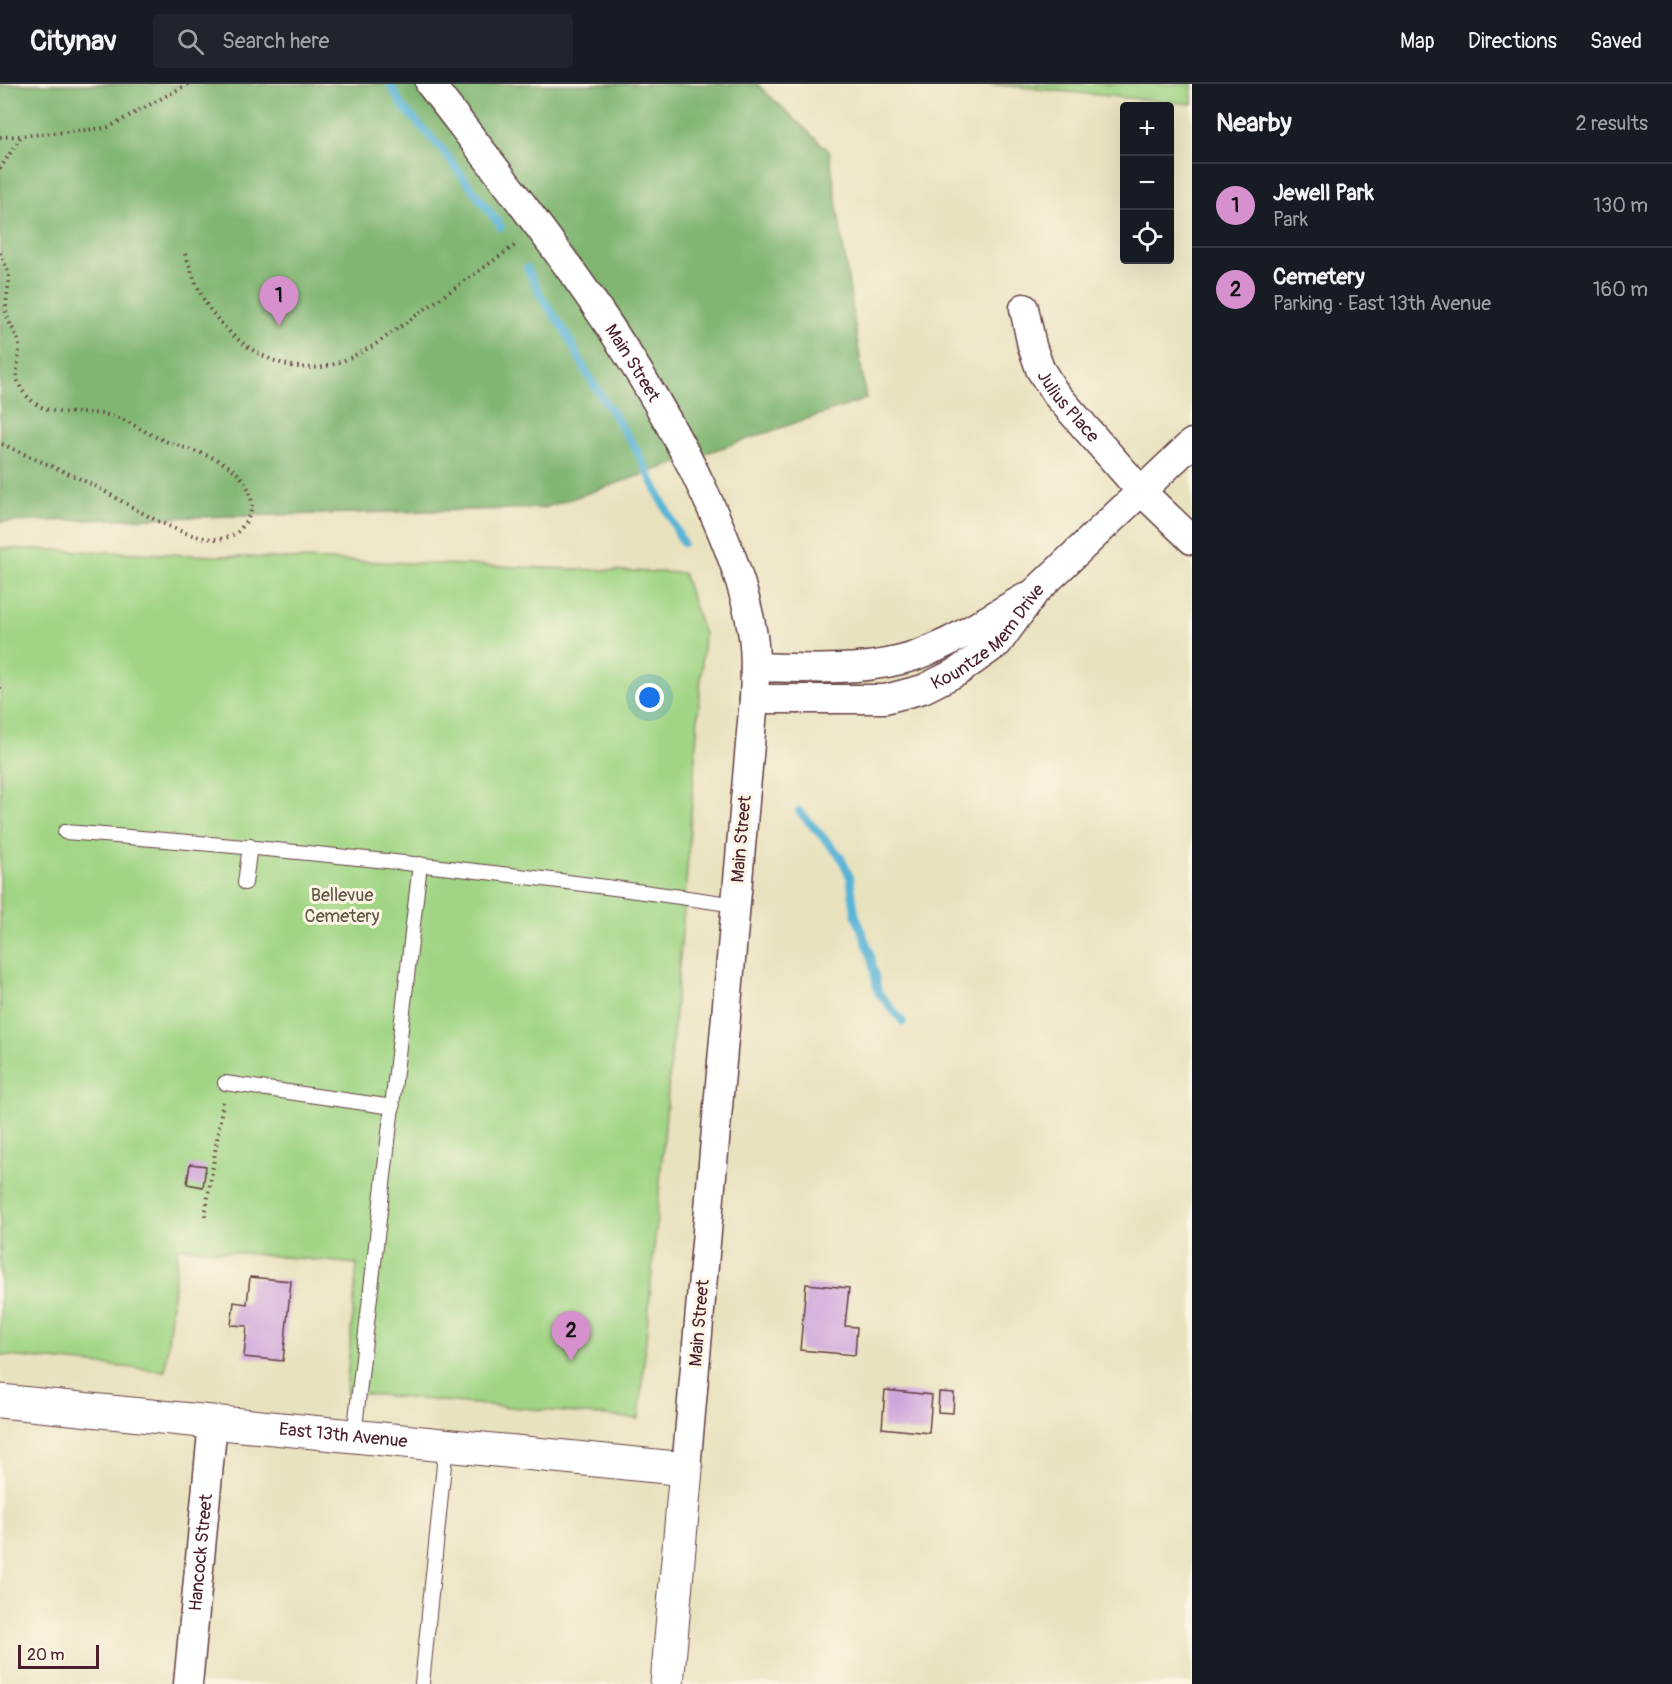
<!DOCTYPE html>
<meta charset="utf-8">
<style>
body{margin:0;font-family:Pangolin,sans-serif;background:#20242c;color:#f1f3f6}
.controls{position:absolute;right:18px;top:18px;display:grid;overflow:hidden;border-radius:6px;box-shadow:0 6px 24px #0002}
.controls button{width:54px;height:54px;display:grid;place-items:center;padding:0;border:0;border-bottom:2px solid #363941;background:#171b24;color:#f1f3f6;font:30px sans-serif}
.scale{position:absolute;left:18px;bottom:15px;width:81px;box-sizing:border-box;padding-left:6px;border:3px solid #4a1f2b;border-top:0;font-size:16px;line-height:21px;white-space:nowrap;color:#4a1f2b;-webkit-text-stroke:4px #fcf5e5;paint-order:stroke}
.you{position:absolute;left:650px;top:614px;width:21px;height:21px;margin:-15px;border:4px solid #fff;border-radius:50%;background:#1a73e8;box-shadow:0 0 0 9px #1a73e833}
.badge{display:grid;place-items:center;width:39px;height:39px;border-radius:50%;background:#d690ce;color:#111;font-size:20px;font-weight:700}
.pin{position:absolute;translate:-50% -50px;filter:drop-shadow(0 2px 3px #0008)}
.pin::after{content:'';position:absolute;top:32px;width:21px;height:18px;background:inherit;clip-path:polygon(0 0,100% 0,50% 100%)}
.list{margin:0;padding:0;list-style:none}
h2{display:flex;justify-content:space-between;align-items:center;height:78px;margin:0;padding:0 24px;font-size:26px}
h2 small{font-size:20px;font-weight:400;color:#9ea1a6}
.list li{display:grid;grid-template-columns:39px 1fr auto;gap:18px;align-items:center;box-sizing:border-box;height:84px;padding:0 24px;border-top:2px solid #363941}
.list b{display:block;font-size:22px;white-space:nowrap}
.list p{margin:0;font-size:20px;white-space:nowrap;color:#9ea1a6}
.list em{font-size:20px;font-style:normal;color:#9ea1a6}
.icon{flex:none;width:33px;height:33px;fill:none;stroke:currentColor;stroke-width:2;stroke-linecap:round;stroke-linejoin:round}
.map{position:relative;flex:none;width:1192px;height:1600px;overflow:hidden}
header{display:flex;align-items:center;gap:36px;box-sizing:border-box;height:84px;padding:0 30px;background:#171b24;border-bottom:2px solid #363941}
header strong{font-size:28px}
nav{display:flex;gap:33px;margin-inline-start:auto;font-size:21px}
.search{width:420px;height:54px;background:#20242c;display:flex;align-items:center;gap:15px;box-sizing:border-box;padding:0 21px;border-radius:6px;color:#9ea1a6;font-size:22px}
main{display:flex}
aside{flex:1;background:#171b24}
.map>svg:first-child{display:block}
</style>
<header>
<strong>Citynav</strong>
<div class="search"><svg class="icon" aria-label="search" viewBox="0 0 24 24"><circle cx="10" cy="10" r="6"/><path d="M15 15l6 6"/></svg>Search here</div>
<nav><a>Map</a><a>Directions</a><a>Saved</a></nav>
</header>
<main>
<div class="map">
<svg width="1192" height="1600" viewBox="0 0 1192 1600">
<rect width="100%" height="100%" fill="#fcf5e5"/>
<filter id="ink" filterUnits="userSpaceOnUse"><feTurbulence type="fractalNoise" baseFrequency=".0167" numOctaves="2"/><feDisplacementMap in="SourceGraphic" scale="12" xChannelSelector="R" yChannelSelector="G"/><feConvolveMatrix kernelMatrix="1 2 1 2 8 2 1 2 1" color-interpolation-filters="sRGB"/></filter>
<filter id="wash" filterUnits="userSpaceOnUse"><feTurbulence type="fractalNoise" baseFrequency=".008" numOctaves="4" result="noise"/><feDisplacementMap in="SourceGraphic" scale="24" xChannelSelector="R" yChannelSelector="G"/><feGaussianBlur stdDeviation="1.35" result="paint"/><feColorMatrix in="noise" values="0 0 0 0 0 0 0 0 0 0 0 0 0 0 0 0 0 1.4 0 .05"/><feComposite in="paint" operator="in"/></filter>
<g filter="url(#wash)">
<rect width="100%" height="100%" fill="#e9e2bf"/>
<g fill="#a1d585" stroke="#767a58" stroke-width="1.5">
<polygon points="987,0 1192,0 1192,20"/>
<polygon points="0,464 683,489 704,550 685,814 639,1335 346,1308 357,1180 178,1163 165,1287 0,1271"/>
</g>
<polygon fill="#80b672" stroke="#656a4e" stroke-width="1.5" points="0,0 757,0 829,67 866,315 544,424 0,438"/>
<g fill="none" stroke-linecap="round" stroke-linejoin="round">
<g stroke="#58b4d6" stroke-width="8">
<polyline points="390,0 402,22 441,64 501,143"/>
<polyline points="527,184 542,214 565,247 589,293 636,365 683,459"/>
<polyline points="799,727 840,772 850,793 855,829 871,872 878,908 903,938"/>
</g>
</g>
<g id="blocks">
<g fill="#cfa6db">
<polygon points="190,1080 206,1082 203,1103 187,1100"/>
<polygon points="250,1193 291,1197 283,1277 244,1273 247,1242 231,1241 234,1218 247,1220"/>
<polygon points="806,1200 849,1204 845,1242 857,1243 855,1271 800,1266"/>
<polygon points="885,1306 932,1311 929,1349 882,1344"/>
<polygon points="939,1308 954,1309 953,1329 938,1328"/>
</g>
</g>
</g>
<g filter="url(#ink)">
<use href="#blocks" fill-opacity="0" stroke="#623c41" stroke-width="1.5"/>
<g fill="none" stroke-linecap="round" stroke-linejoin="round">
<g stroke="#623c41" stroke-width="16">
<g id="lane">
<path d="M 65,748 C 289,765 513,788 736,821"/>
<polyline points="245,799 250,762"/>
<polyline points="225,999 393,1023"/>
<polyline points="354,1352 420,780"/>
<polyline points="422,1600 446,1361"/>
</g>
</g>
<g stroke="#623c41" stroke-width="31">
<g id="street">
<path id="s1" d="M 430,0 C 530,130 636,261 705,410 C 726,455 745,502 753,552 C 756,573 755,594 754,615 L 686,1385"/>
<path id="s2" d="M 1024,224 L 1032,262 L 1040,285 L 1055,309 L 1140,406 L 1192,456"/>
<path d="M 755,583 C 804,584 853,588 901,576 C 946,565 988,534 1028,512"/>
<path id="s3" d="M 754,615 L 885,615 L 923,605 L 957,588 L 998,559 L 1035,508 L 1192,359"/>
<path id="s4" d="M 188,1600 L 213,1338"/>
</g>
</g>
<g stroke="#623c41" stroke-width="35">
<g id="secondary">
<path id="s5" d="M 0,1317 L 686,1385 L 667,1600"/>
</g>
</g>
<g stroke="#623c41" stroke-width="4" stroke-dasharray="1.5 4.5" stroke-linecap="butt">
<polyline points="0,53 20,52"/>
<polyline points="0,85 21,52 107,44 188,0"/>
<path d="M 0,169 C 3,177 9,186 9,195 C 9,206 4,220 7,231 C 9,242 20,253 19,264 C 19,284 11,293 26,311 C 49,338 83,324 112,332 C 128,336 141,346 156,353 C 189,369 242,372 251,414 C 254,425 248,435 242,443 C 214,481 125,417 95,402 C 64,387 32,374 0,359"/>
<path d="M 185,170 C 192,188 198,208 209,224 C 234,260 278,289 322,283 C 340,280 357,270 373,262 L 517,160"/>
<polyline points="0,604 3,599"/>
<polyline points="205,1132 223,1017"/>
</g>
<use href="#lane" stroke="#fff" stroke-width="14"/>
<use href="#street" stroke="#fff" stroke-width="28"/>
<use href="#secondary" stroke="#fff" stroke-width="33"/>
</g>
</g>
<g text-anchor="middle" stroke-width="6" stroke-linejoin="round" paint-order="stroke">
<g font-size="18" fill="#4a1f2b" stroke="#fcf5e5">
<text dy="6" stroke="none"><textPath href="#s1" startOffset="345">Main Street</textPath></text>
<text dy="6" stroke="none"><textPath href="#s2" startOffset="110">Julius Place</textPath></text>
<text dy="6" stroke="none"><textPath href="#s3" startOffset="255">Kountze Mem Drive</textPath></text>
<text transform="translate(741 755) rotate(-85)" y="6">Main Street</text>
<text transform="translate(699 1239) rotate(-85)" y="6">Main Street</text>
<text dy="6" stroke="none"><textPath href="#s5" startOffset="345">East 13th Avenue</textPath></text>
<text dy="6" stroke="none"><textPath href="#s4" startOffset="132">Hancock Street</textPath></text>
</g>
<g font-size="18" fill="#645646" stroke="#fcf5e5">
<text x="342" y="817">Bellevue<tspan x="342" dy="21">Cemetery</tspan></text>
</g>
</g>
</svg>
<div class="controls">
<button>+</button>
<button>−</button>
<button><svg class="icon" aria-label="locate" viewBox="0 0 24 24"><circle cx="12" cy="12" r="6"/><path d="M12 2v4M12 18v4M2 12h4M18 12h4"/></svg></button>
</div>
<div class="scale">20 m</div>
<div class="you"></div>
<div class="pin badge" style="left:279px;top:242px">1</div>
<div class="pin badge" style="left:571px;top:1277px">2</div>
</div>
<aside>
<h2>Nearby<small>2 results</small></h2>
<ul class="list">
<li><span class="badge">1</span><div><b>Jewell Park</b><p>Park</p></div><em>130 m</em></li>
<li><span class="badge">2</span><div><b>Cemetery</b><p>Parking · East 13th Avenue</p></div><em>160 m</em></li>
</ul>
</aside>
</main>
